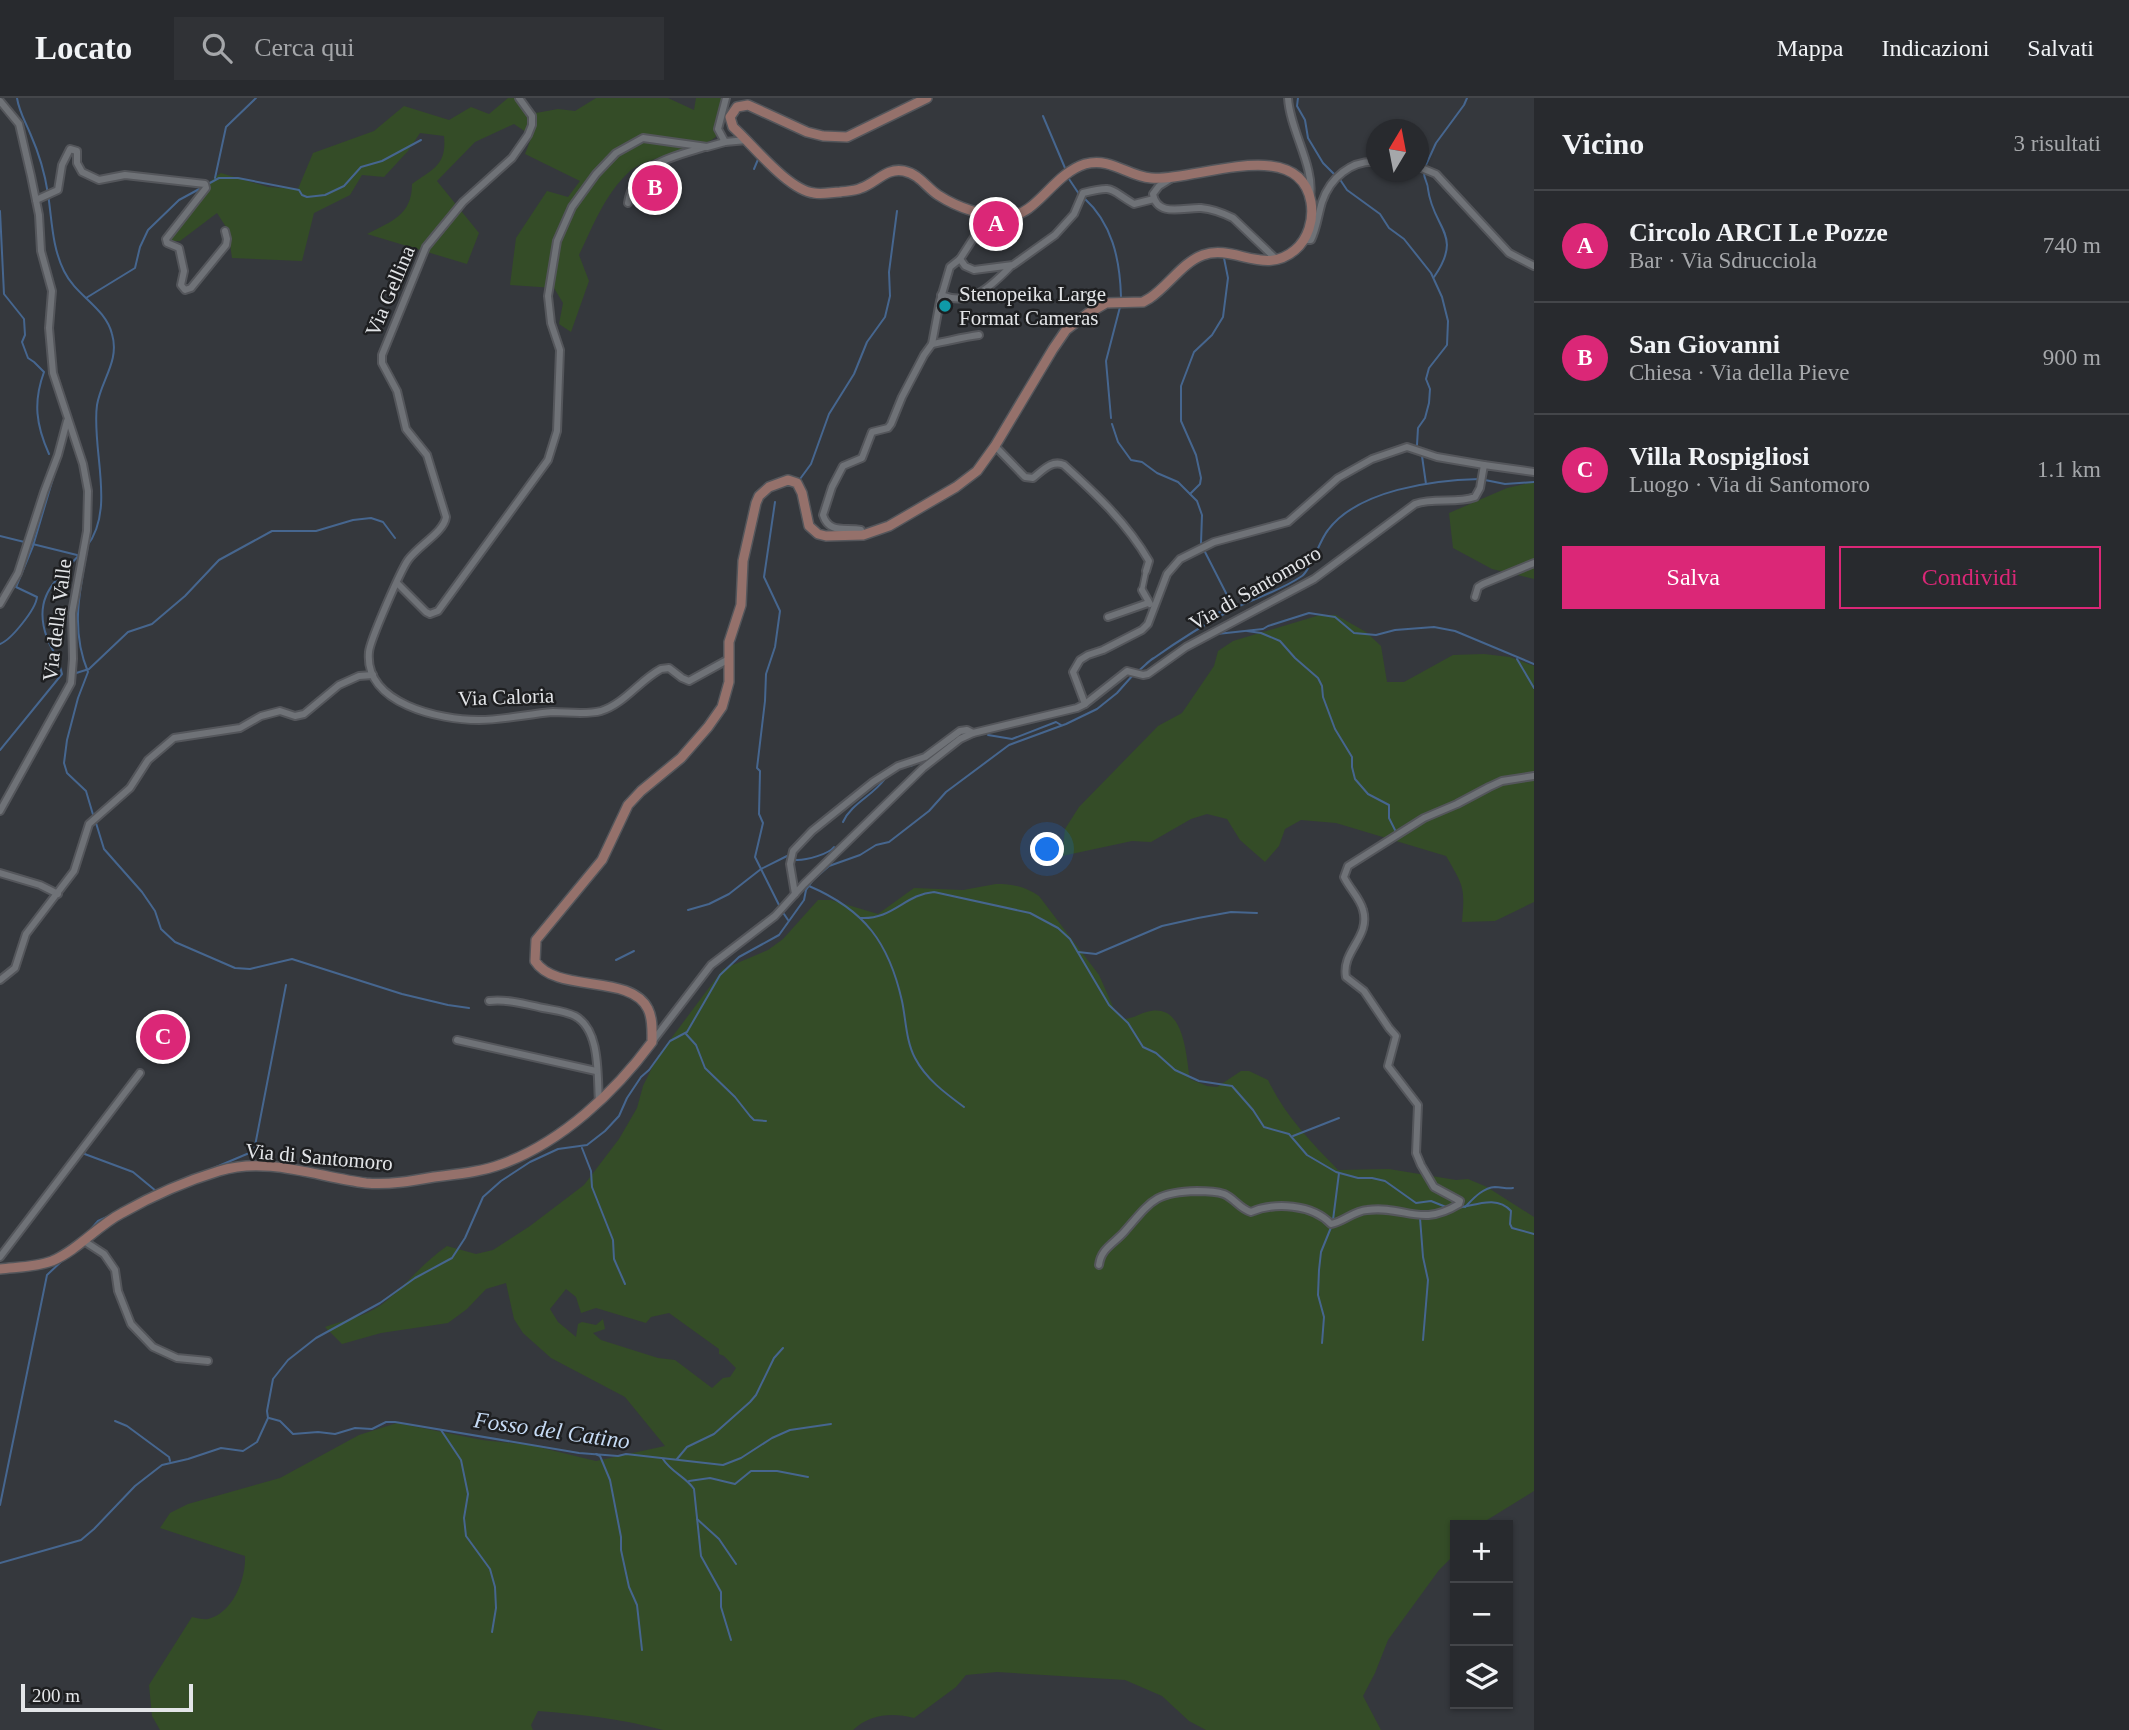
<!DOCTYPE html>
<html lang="it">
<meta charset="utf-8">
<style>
body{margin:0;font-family:"Times New Roman",serif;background:#303236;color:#f1f3f6}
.controls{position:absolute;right:21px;bottom:21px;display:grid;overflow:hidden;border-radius:0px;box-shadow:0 2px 5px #0004}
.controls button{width:63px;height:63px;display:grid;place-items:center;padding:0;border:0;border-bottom:2px solid #44464a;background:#282a2e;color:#f1f3f6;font:35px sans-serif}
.compass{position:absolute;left:1366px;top:21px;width:63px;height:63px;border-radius:50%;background:#282a2e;box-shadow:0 2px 5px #0004;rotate:10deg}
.scale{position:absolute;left:21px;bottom:18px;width:172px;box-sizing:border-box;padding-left:7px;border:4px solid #e3e5e8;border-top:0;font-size:19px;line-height:24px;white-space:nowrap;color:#e3e5e8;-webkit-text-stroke:5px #1e1f21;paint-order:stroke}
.you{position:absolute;left:1048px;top:752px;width:24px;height:24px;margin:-18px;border:5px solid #fff;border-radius:50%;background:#1a73e8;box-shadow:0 0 0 10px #1a73e833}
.badge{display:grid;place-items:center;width:46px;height:46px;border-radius:50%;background:#db2777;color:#fff;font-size:23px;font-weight:700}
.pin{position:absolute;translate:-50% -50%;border:4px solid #fff;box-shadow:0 2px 7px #0006}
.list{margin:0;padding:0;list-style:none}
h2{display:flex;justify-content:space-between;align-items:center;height:91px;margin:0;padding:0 28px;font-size:30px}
h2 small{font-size:23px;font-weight:400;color:#a5a7aa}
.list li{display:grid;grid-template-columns:46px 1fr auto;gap:21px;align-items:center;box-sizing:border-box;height:112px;padding:0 28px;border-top:2px solid #44464a}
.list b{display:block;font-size:26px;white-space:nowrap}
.list p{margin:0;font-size:23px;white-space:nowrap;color:#a5a7aa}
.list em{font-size:23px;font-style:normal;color:#a5a7aa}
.actions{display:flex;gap:14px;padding:21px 28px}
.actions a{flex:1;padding:16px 0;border:2px solid #db2777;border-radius:0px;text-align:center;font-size:24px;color:#db2777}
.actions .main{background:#db2777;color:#fff}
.icon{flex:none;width:38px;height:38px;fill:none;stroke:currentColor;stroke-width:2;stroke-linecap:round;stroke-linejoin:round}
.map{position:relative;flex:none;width:1534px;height:1632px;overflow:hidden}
header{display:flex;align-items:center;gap:42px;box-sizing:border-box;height:98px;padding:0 35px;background:#282a2e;border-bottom:2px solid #44464a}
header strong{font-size:33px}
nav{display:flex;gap:38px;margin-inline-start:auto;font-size:24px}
.search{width:490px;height:63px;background:#303236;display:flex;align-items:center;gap:18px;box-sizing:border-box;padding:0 24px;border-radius:0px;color:#a5a7aa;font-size:26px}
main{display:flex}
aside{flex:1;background:#282a2e}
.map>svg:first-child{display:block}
</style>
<header>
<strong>Locato</strong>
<div class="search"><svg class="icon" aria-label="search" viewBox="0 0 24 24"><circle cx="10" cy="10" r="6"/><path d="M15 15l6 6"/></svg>Cerca qui</div>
<nav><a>Mappa</a><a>Indicazioni</a><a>Salvati</a></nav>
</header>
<main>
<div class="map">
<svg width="1534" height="1632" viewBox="0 0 1534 1632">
<rect width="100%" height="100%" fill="#35383d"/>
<g fill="#344c27" fill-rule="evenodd">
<path d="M 508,0 L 521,0 L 536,15 L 558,11 L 575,13 L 596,0 L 668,0 L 694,12 L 696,0 L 723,0 C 721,11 722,28 717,37 C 710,50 645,58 629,74 C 605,96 593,128 579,157 L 589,183 L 571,234 L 559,226 L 563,205 L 554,190 L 510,187 L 516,140 L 547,93 L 568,99 L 580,83 L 525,56 L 532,38 L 514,26 L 475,44 L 437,83 L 479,135 L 467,166 L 367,136 C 392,123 412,117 412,86 C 433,71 447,67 444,38 L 420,35 L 408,53 L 384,79 L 362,77 L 350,97 L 314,115 L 302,163 L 232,160 L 228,132 L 217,115 L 180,143 L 170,143 C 169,123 205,86 221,75 L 268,89 L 298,91 L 313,55 L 374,33 L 404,8 L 449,22 L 471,9 L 489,16 Z"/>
<polygon points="1534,384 1534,481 1492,471 1453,450 1449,415 1507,390"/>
<path d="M 1320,517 L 1336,517 L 1366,534 L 1381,548 L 1387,584 L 1404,584 L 1453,557 L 1484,556 L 1510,559 L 1534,568 L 1534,804 L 1495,823 L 1462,824 C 1465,789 1464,789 1446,758 L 1336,725 L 1301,722 L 1285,731 L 1279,748 L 1265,764 L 1240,742 L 1227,721 L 1207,716 L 1191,721 L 1151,744 L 1132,743 L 1062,758 L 1065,731 L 1079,709 L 1158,628 L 1182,615 L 1214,568 L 1218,553 L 1233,543 Z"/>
<path d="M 996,786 C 1013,786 1024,788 1039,798 L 1099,877 L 1114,911 L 1125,921 C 1135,920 1142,914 1151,913 C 1185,907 1186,959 1190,981 L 1207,988 L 1217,989 L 1241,973 L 1249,973 L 1268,982 C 1285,1018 1311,1044 1338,1072 L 1389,1071 L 1456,1082 L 1468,1081 L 1487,1089 L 1534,1119 L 1534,1393 L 1479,1427 L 1455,1427 L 1455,1456 L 1439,1472 L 1388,1542 L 1375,1575 L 1363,1598 L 1381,1632 L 1206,1632 L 1189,1623 L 1162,1598 L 1125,1582 L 997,1574 L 966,1577 L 956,1589 L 914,1620 C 893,1614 869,1616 853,1632 L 663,1632 C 622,1621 580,1616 538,1613 L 531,1627 L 533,1632 L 160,1632 L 152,1618 L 149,1587 L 192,1519 C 197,1520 204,1522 208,1521 C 233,1515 246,1481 245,1458 L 160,1430 L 170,1415 L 188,1406 L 280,1380 L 359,1337 L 397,1325 L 482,1342 L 530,1347 L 596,1363 L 665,1348 L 625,1299 L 551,1260 L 523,1235 L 514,1221 L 506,1185 L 486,1191 L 467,1211 L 448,1225 L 381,1235 L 342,1246 L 325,1229 C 342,1223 366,1218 381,1207 C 405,1189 422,1165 447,1148 L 476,1156 L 493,1152 L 530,1128 L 584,1087 L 619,1041 L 637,1010 L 643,988 L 658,958 L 723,871 L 768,852 L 783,841 L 818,802 L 831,802 L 878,816 L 914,790 L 963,792 ZM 566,1191 L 576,1199 L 581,1215 L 596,1210 L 646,1225 L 651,1219 L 669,1215 L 719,1251 L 719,1256 L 724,1258 L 736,1270 L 730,1279 L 723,1280 L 712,1290 L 675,1262 L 658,1260 L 601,1242 L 593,1235 L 605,1231 L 603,1221 L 596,1227 L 582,1224 L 578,1226 L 576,1239 L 558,1224 L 550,1211 Z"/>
</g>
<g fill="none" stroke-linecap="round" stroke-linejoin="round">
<g stroke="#46668f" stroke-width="2">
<path d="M 17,0 C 19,13 25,23 30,35 C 38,53 45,76 48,96 C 52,122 52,149 64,173 C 76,198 105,209 112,236 C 120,263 101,282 97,307 C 91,350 116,411 87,448"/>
<polyline points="1298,0 1297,8 1305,22 1308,40 1323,65 1335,77"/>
<polyline points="1043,18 1065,70"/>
<polyline points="1425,69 1436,45 1464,7 1467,0"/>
<polyline points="754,71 759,59"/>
<path d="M 1424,75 C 1424,81 1428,85 1428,91 C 1433,131 1464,136 1434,179"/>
<polyline points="215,80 226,29 256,0"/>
<polyline points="1339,80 1347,92 1380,116 1389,130 1404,141 1431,175 1442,199 1448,223 1447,247 1429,270 1426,281 1430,291 1429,305 1425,320 1418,330 1417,347"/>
<polyline points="1069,81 1079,96"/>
<polyline points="208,86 219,80 238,80 299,92 302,97 307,99 325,97 344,88 361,69 382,63 421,42"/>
<path d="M 1084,100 C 1112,125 1120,161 1121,199"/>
<path d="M 0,113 L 4,196 L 24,221 L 25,237 L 22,244 L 28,260 L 34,264 L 44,274 C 33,304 36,327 49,356"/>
<polyline points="86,200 135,170 140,149 148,132 179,102 203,89"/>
<polyline points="1111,320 1106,263 1120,209"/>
<polyline points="1112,326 1118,344 1131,362 1142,364 1157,375 1178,384 1197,403 1202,417 1201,445"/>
<polyline points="1422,358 1426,386"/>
<polyline points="800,381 811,366 829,316 854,276 867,244 885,219 890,198 889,174 897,113"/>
<polyline points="1485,382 1505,386 1534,384"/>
<polyline points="1190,396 1200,386 1201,380 1196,357 1181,323 1181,288 1194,254 1212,237 1223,219 1228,180 1224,160"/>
<polyline points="775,404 764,479 780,513 775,549 766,576 765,603 757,670 760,673 759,716 763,725 755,759 780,809"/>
<polyline points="0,438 77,457"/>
<path d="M 88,447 C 80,491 70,531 88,574 L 78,600 L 67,642 L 64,665 L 67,675 L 86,693 L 94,720"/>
<polyline points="1204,452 1228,499 1230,509"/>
<polyline points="1210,519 1230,509 1234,510"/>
<polyline points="1247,533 1261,535 1280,543 1295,560 1318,580 1322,588 1323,599 1335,631 1352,659 1352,669 1355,681 1368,696 1389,707 1389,720 1395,732"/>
<polyline points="1217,536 1263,531 1268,528 1309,515 1335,519 1354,535 1376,537 1395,532 1434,529 1455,533 1534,566"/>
<path d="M 0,546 C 11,542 36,511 37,499 L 16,489 L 33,448 L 56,370"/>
<polyline points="1517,561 1534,590"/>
<path d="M 1138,573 C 1144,569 1148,563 1154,560 C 1178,543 1205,526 1231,512 C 1255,500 1280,493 1302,478 C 1311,472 1319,443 1328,432 C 1358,392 1433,382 1480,381"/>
<polyline points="73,576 89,571 128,534 152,526 185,498 219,462 272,433 316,433 353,422 371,420 383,424 395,440"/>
<polyline points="988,637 1012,641 1056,624 1061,627"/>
<path d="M 0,652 L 62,576 C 59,562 52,552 47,540 C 32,498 56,483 81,455"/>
<polyline points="911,668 918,664"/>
<path d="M 843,724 C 851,706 872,698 884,682"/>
<polyline points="96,725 104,751 142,794 155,813 161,831 175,844 235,870 250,871 292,861 402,896 448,907 469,910"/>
<path d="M 809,788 C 865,812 889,845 902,903 C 906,922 906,943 915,960 C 926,981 945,995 964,1009"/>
<path d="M 688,812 L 709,806 L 729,796 L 761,771 L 787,758 C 790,759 793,762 797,762 C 807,762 829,756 834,749"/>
<polyline points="784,816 788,822"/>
<path d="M 860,820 C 893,822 905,796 934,794 L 1030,815 L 1058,830 L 1070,841 L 1109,907 L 1128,925 L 1143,949 L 1156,955 L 1175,972 L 1199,983 L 1232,988 L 1253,1012 L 1264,1029 L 1289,1036 L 1307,1057 L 1336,1074 L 1358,1080 L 1372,1080 L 1385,1083 L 1416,1105 L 1431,1103 L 1446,1109"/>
<polyline points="1078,854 1096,856 1162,828 1198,820 1231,814 1257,815"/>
<polyline points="616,862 634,853"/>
<polyline points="686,936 696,947 705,970 735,999 750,1018 754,1022 766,1023"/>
<polyline points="1293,1038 1339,1020"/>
<polyline points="582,1050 591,1073 592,1089 613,1142 614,1161 625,1186"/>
<polyline points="82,1055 133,1074 156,1093"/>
<polyline points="209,1072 254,1053 286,887"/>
<path d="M 1465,1109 C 1473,1101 1482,1090 1495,1089 C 1502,1089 1506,1091 1513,1090"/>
<path d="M 1458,1110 C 1476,1107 1497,1097 1511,1113 L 1510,1126 L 1512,1130 L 1534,1136"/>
<polyline points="1420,1120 1423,1159 1428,1182 1423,1242"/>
<polyline points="1333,1122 1339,1075"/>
<polyline points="91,1131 98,1123 109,1118"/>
<polyline points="1322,1245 1324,1219 1318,1197 1319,1172 1321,1154 1332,1127"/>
<polyline points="269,1320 280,1323 293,1336 318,1334 335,1336 355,1330 372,1331 386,1324 395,1324 579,1355 618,1358 626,1356 723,1367 741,1360 772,1340 790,1332 831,1326"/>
<polyline points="115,1323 127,1328 169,1359 170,1363"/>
<polyline points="441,1332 461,1362 468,1396 464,1420 466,1438 490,1471 495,1489 496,1510 492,1534"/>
<polyline points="596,1356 600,1358 610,1382 621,1439 621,1452 629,1489 637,1507 642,1552"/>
<path d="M 663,1361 C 671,1374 686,1379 694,1391 L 701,1458 L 721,1494 L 721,1509 L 731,1542"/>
<polyline points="677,1361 687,1349 714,1336 750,1304 756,1297 774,1260 783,1250"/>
<polyline points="689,1383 710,1380 735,1386 751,1373 777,1373 808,1379"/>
<polyline points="0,1407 47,1177 64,1161"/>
<polyline points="697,1421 719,1441 736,1466"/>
<polyline points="0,1465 81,1442 94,1431 135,1388 162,1367 188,1361 221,1350 243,1353 257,1344 268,1320 267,1313 273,1281 288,1262 316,1240 380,1205 415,1180 452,1160 465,1140 483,1099 501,1083 530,1064 558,1051 587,1047 605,1033 619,1018 627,1000 641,979 649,972 670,943 687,934 720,877 739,859 779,837 804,802 806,792 813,782 829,768 860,757 876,747 889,744 929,713 946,694 1009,647 1066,626 1097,611 1117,595 1133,577"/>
</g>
<g stroke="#54565b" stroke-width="8">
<polyline id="pedestrian" points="1142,492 1146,473"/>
</g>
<g stroke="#54565b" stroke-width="10">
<g id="minor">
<path d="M 519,0 L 532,18 L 532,27 L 528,37 L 512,60 L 463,104 L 426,149 L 382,257 L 382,265 L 397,293 L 406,331 L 427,357 L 446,419 C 444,434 419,447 408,462 C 401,472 370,542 369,554 C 364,606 440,622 479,622 C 503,622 528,616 553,614 C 568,614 586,617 601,613 C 624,606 640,582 661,571 L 669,570 L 682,580 L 689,583 L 729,561"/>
<path d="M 1288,0 C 1290,33 1315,68 1310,99"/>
<polyline points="0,3 19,26 31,78 39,117 41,153 52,193 49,230 53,275 83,366 88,393 87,433 72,515 73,561 71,585 0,713"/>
<polyline points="725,44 718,31 726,0"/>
<polyline points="1419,69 1436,76 1509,155 1534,168"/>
<path d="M 1172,80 L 1159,88 L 1153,96 C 1157,120 1185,109 1201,110 C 1212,111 1223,115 1233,120 L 1277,162"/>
<polyline points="36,102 58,92 62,67 70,51 77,53 77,65 82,74 99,82 125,77 205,86 206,90 166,141 167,145 179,150 184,173 181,187 185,192 191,190 226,147 227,141 225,133"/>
<path d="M 628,105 C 634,66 672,59 705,49"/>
<path d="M 989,116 L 960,161 L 965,168 L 974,172 L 1013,167 L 1055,137 L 1074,116 L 1083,95 C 1116,87 1108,91 1134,106 L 1154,101"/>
<path d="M 1303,142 L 1311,142 C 1317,130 1318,117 1322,104 C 1330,80 1351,62 1377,64"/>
<path d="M 941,197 C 972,209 991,188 1011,168"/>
<path d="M 932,246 C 949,243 963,239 979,237"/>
<path d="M 995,348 L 1025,379 L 1033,380 C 1042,373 1052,361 1064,367 C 1096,396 1127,425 1149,463 L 1146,473"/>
<path d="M 863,437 L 861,432 C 845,429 829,436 823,417 L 832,389 L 843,368 L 862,360 L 872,334 L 888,330 L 891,326 L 902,299 L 924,257 L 932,246 L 940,203 L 950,169 L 960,161"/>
<polyline points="397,485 426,514 430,516 438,513 548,362 557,333 560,252 551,225 548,198 557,143 572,109 596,76 616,55 643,40 707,49 725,44 747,42"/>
<polyline points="1142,492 1150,506"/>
<polyline points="1475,499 1478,489 1483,486 1534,465"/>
<polyline points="0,506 18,475 44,394 58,357 67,323"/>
<polyline points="1108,519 1148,505"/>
<polyline points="1085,606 1073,574 1080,562 1088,557 1103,552 1142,532 1148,526 1167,476 1180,461 1214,444 1288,424 1338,380 1372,361 1407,349 1437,359 1484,367"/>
<polyline points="0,775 40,787 58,796"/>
<polyline points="795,796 790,766 793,753 812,733 873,684 898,668 925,659 960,633 967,632 973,635"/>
<polyline points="0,882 15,870 26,836 74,773 89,726 130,690 148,662 174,640 240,630 261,618 280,613 295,618 304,616 339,587 359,578 373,577"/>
<path d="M 489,903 C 507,901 525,906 543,910 C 553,912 565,913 575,918 C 601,932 597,978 599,1004"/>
<polyline points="457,942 596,973"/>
<path d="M 652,944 L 711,867 L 775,818 L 804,786 L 923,670 L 960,641 L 973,635 L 1077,610 L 1085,606 L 1127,573 L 1143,577 L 1148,576 L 1186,549 L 1314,481 L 1415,406 C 1434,399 1456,406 1475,399 L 1480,390 L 1484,367 L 1534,374"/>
<polyline points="84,1143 104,1156 115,1172 118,1193 131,1226 153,1249 177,1260 208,1263"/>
<polyline points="0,1159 140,975"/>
<path d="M 1099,1167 C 1101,1150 1115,1145 1125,1133 C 1151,1103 1155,1094 1197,1093 C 1206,1093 1215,1093 1224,1096 C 1234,1100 1240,1111 1251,1114 C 1275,1104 1312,1106 1331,1126 C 1344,1124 1353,1113 1367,1112 C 1405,1107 1420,1130 1459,1106 L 1460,1103 L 1434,1089 L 1421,1067 L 1416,1055 L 1418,1007 L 1388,968 L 1396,938 L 1389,930 L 1364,893 L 1346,879 C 1341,853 1371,839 1363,812 C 1360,800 1349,790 1344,779 L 1348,768 L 1424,720 L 1457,706 L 1489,689 L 1502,683 L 1534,678"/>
</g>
</g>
<g stroke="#54565b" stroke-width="12">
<path id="secondary" d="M 0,1171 C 17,1169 36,1169 52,1163 C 78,1152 97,1128 122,1115 C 152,1098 186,1083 219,1073 C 267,1058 318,1079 366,1085 C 389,1087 412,1083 434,1079 C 457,1076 481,1074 502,1066 C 562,1044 615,994 652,944 C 652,933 653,921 648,911 C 631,875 556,896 535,863 L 536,842 L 602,762 L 628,707 L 641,693 L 681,660 L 708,629 L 722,609 L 729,584 L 729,544 L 741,507 L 743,463 L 756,405 L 759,398 L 769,389 L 788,382 L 797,385 L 802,395 L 809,428 L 818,436 L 826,438 L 863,437 L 889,428 L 956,389 L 977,373 L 995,348 L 1053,251 L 1066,232 L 1087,216 L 1106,205 L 1143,204 L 1150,200 C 1168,188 1183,164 1203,157 C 1234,146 1265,178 1295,152 C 1308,141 1314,122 1311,104 C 1299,36 1195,84 1151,80 C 1127,78 1111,59 1085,66 C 1053,76 1036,118 1008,118 C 985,119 958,110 938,97 C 927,90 919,76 904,73 C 887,69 876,85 861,90 C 855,93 847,93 840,94 C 832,94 823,97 814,95 C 788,92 753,47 733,29 L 730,19 L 737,9 L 748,7 L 807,34 L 823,38 L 847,39 L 927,0"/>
</g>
<use href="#pedestrian" stroke="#6f7277" stroke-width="4.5"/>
<use href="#minor" stroke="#6f7277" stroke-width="6"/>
<use href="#secondary" stroke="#95716b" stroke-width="9"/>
</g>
<circle fill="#0f9aa8" stroke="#1e1f21" stroke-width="2.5" cx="945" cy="208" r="7"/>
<g text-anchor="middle" stroke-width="5" stroke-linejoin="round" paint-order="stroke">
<g font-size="21" fill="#e3e5e8" stroke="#1e1f21">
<text transform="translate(390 193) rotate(-67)" y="7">Via Gellina</text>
<text transform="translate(1255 490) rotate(-30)" y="7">Via di Santomoro</text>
<text transform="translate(57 522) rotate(-83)" y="7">Via della Valle</text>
<text transform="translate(506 599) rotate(-2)" y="7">Via Caloria</text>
<text transform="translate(319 1059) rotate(5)" y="7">Via di Santomoro</text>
</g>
<g font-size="21" fill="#e3e5e8" stroke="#1e1f21" text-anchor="start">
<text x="959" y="203">Stenopeika Large<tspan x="959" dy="24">Format Cameras</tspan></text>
</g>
<g font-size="23" font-style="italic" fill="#c6dbf5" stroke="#1e1f21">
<text transform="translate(552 1332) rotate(8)" y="8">Fosso del Catino</text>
</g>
</g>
</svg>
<div class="controls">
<button>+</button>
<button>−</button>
<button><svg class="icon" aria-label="layers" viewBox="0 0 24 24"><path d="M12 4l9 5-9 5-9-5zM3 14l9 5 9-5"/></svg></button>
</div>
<svg class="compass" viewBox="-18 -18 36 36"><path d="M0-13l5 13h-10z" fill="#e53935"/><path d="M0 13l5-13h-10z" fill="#a5a7aa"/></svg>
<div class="scale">200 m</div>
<div class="you"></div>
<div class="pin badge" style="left:996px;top:126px">A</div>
<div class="pin badge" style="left:655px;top:90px">B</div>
<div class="pin badge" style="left:163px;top:939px">C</div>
</div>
<aside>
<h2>Vicino<small>3 risultati</small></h2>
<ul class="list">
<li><span class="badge">A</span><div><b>Circolo ARCI Le Pozze</b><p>Bar · Via Sdrucciola</p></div><em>740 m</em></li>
<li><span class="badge">B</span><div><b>San Giovanni</b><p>Chiesa · Via della Pieve</p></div><em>900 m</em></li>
<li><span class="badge">C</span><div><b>Villa Rospigliosi</b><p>Luogo · Via di Santomoro</p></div><em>1.1 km</em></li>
</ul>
<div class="actions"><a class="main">Salva</a><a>Condividi</a></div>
</aside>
</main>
